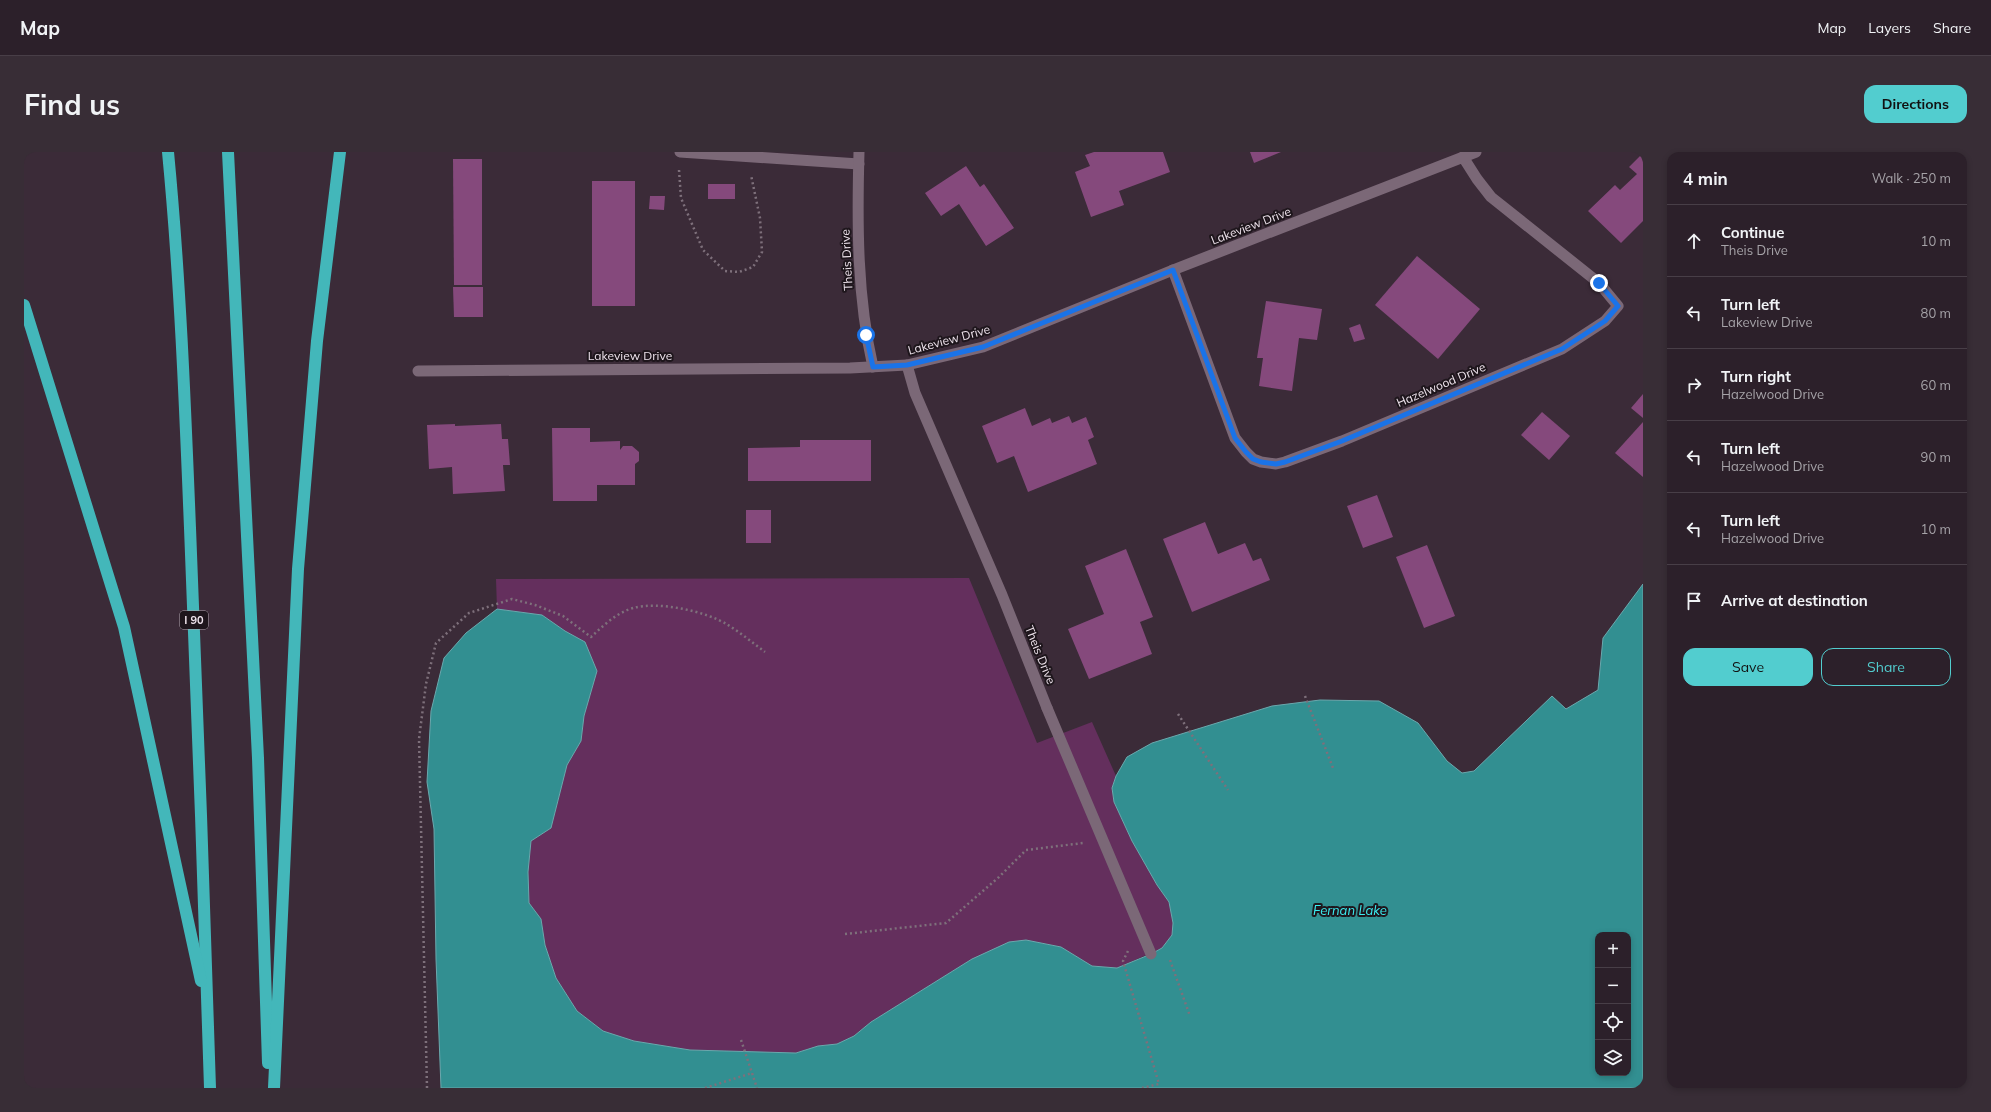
<!DOCTYPE html>
<meta charset="utf-8">
<style>
body{margin:0;font-family:Mulish,sans-serif;background:#382d36;color:#f1f3f6}
.controls{position:absolute;right:12px;bottom:12px;display:grid;overflow:hidden;border-radius:8px;box-shadow:0 2px 6px #0003}
.controls button{width:36px;height:36px;display:grid;place-items:center;padding:0;border:0;border-bottom:1px solid #483e47;background:#2c202a;color:#f1f3f6;font:20px sans-serif}
.stop{position:absolute;width:12px;height:12px;margin:-9px;border:3px solid #1a73e8;border-radius:50%;background:#fff}
.stop.end{background:#1a73e8;border-color:#fff;box-shadow:0 1px 4px #0008}
.list{margin:0;padding:0;list-style:none}
h2{display:flex;justify-content:space-between;align-items:center;height:52px;margin:0;padding:0 16px;font-size:17px}
h2 small{font-size:13px;font-weight:400;color:#a6a3a8}
.list li{display:grid;grid-template-columns:26px 1fr auto;gap:12px;align-items:center;box-sizing:border-box;height:72px;padding:0 16px;border-top:1px solid #483e47}
.list b{display:block;font-size:15px;white-space:nowrap}
.list p{margin:0;font-size:13px;white-space:nowrap;color:#a6a3a8}
.list em{font-size:13px;font-style:normal;color:#a6a3a8}
.actions{display:flex;gap:8px;padding:12px 16px}
.actions a{flex:1;padding:9px 0;border:1px solid #52cdcf;border-radius:12px;text-align:center;font-size:14px;color:#52cdcf}
.actions .main{background:#52cdcf;color:#111}
.icon{flex:none;width:22px;height:22px;fill:none;stroke:currentColor;stroke-width:2;stroke-linecap:round;stroke-linejoin:round}
.map{position:relative;flex:none;width:1619px;height:936px;overflow:hidden;border-radius:12px}
header{display:flex;align-items:center;gap:24px;box-sizing:border-box;height:56px;padding:0 20px;background:#2c202a;border-bottom:1px solid #483e47}
header strong{font-size:19px}
nav{display:flex;gap:22px;margin-inline-start:auto;font-size:14px}
.intro{display:flex;align-items:center;justify-content:space-between;box-sizing:border-box;height:96px;padding:0 24px}
h1{margin:0;font-size:28px}
.button{padding:10px 18px;border-radius:12px;background:#52cdcf;color:#111;font-size:14px;font-weight:700}
main{display:flex;gap:24px;padding:0 24px}
aside{flex:1;background:#2c202a;border-radius:12px;box-shadow:0 2px 6px #0003}
.map>svg:first-child{display:block}
</style>
<header>
<strong>Map</strong>
<nav><a>Map</a><a>Layers</a><a>Share</a></nav>
</header>
<div class="intro"><h1>Find us</h1><a class="button">Directions</a></div>
<main>
<div class="map">
<svg width="1619" height="936" viewBox="0 0 1619 936">
<rect width="100%" height="100%" fill="#3b2b38"/>
<polygon fill="#642f5d" points="945,426 1013,591 1068,570 1092,624 1088,636 1090,650 1108,689 1133,733 1145,750 1149,771 1148,783 1138,796 1093,816 1068,814 1037,795 1018,791 948,807 847,870 830,884 813,892 794,894 772,901 666,898 610,889 579,879 553,859 532,826 521,793 517,767 505,751 504,720 507,689 527,676 543,613 557,589 560,564 573,519 561,490 541,479 518,463 473,457 472,427"/>
<path fill="#328f91" stroke="#6ba8ad" fill-rule="evenodd" d="M 1619,432 L 1619,936 L 417,936 L 412,807 L 410,677 L 403,630 L 407,559 L 420,506 L 442,481 L 473,457 L 518,463 L 541,479 L 561,490 L 573,519 L 560,564 L 557,589 L 543,613 L 527,676 L 507,689 L 504,720 L 505,751 L 517,767 L 521,793 L 532,826 L 553,859 L 579,879 L 610,889 L 666,898 L 772,901 L 794,894 L 813,892 L 830,884 L 847,870 L 948,807 L 985,790 L 1002,788 L 1037,795 L 1068,814 L 1093,816 L 1127,802 L 1138,796 L 1148,783 L 1149,771 L 1145,750 L 1133,733 L 1108,689 L 1090,650 L 1088,636 L 1092,624 L 1103,605 L 1128,591 L 1248,554 L 1296,548 L 1355,549 L 1394,571 L 1423,609 L 1438,621 L 1450,619 L 1528,544 L 1542,557 L 1574,538 L 1579,486 ZM 1574,783 L 1604,783 L 1604,921 L 1574,921 Z"/>
<g fill="#85497c">
<polygon points="1070,0 1139,0 1146,20 1095,39 1100,53 1067,65 1051,20 1066,14 1061,3"/>
<polygon points="1226,0 1257,0 1230,11"/>
<polygon points="1619,1 1619,69 1597,91 1564,59 1591,33 1596,38 1613,22 1605,15"/>
<polygon points="429,7 458,7 458,133 430,133"/>
<polygon points="942,14 956,35 960,32 990,76 962,94 935,52 917,64 901,41"/>
<rect x="568" y="29" width="43" height="125"/>
<rect x="684" y="32" width="27" height="15"/>
<polygon points="626,44 641,44 640,58 625,57"/>
<polygon points="1393,104 1456,157 1414,207 1351,153"/>
<polygon points="429,135 459,135 459,165 430,165"/>
<polygon points="1242,149 1298,157 1293,188 1275,186 1268,239 1235,234 1239,206 1233,206"/>
<polygon points="1336,172 1341,187 1330,190 1325,176"/>
<polygon points="1619,242 1619,266 1607,256"/>
<polygon points="1001,256 1008,274 1026,266 1028,271 1045,264 1048,271 1062,265 1070,285 1064,288 1073,312 1004,340 990,304 973,311 958,274"/>
<polygon points="1518,260 1546,284 1525,308 1497,283"/>
<polygon points="1619,270 1619,325 1591,301"/>
<polygon points="431,272 431,274 477,272 478,287 484,287 486,313 479,313 481,339 429,342 428,315 405,317 403,273"/>
<polygon points="528,276 566,276 566,290 596,289 596,298 599,294 608,294 615,300 615,309 611,312 611,333 573,333 573,349 529,349"/>
<polygon points="776,288 847,288 847,329 724,329 724,296 776,295"/>
<polygon points="1353,343 1369,385 1339,396 1323,354"/>
<rect x="722" y="358" width="25" height="33"/>
<polygon points="1181,370 1194,402 1221,391 1229,409 1237,406 1246,428 1168,460 1139,387"/>
<polygon points="1403,393 1431,464 1400,476 1372,405"/>
<polygon points="1102,397 1129,465 1116,470 1128,502 1065,527 1044,477 1080,462 1061,414"/>
</g>
<g fill="none" stroke-linecap="round" stroke-linejoin="round">
<g stroke="#7e707b" stroke-width="2.5" stroke-dasharray="2 3" stroke-linecap="butt">
<polyline points="655,18 657,46 679,98 701,119 715,120 729,115 738,100 736,66 727,23"/>
<polyline points="1281,544 1309,616"/>
<polyline points="1154,562 1204,638"/>
<polyline points="821,782 922,771 975,725 1002,698 1059,691"/>
<polyline points="1104,799 1099,809 1135,932 1118,936"/>
<polyline points="1146,808 1166,864"/>
<polyline points="717,888 733,936"/>
<path d="M 403,936 L 395,587 L 402,532 L 412,491 L 445,461 L 488,447 L 511,453 L 539,464 L 567,485 C 579,474 592,461 609,456 C 634,449 682,459 704,473 C 717,481 729,491 741,500"/>
<polyline points="681,936 728,921"/>
</g>
<g stroke="#7b6877" stroke-width="11">
<polyline points="656,0 835,12"/>
<polyline points="1023,556 1127,802"/>
</g>
<g stroke="#7b6877" stroke-width="11">
<path d="M 835,0 C 833,72 833,145 849,215"/>
<polyline points="1149,118 1211,286 1222,300 1229,307 1237,310 1252,312 1261,310 1318,289 1538,197 1581,169 1594,154 1575,131 1467,45 1453,27 1439,5"/>
<polyline points="883,213 891,241 978,443 1023,556"/>
<polyline points="394,219 826,216 883,213 959,195 1149,118 1452,0"/>
</g>
<g stroke="#43b7ba" stroke-width="12">
<path d="M 144,0 C 156,125 161,251 166,376 C 174,563 180,749 186,936"/>
<polyline points="204,0 234,606 244,911"/>
<polyline points="0,153 100,475 177,829"/>
<polyline points="250,936 274,417 293,189 316,0"/>
</g>
</g>
<g fill="none" stroke-linecap="round" stroke-linejoin="round">
<polyline stroke="#1a73e8" stroke-width="5" points="842,183 849,215 883,213 959,195 1149,118 1211,286 1222,300 1229,307 1237,310 1252,312 1261,310 1318,289 1538,197 1581,169 1594,154 1575,131"/>
</g>
<g text-anchor="middle" stroke-width="4" stroke-linejoin="round" paint-order="stroke">
<rect fill="#1e161c" stroke="#b0a6ae" stroke-width="1" x="156" y="459" width="28" height="18" rx="3"/>
<g font-size="11" font-weight="bold" fill="#efe4ed">
<text x="170" y="472">I 90</text>
</g>
<g font-size="12" fill="#efe4ed" stroke="#1e161c">
<text transform="translate(1227 74) rotate(-21)" y="4">Lakeview Drive</text>
<text transform="translate(823 108) rotate(-93)" y="4">Theis Drive</text>
<text transform="translate(925 188) rotate(-15)" y="4">Lakeview Drive</text>
<text x="606" y="208">Lakeview Drive</text>
<text transform="translate(1417 233) rotate(-23)" y="4">Hazelwood Drive</text>
<text transform="translate(1016 503) rotate(68)" y="4">Theis Drive</text>
</g>
<g font-size="13" font-style="italic" fill="#3bedf1" stroke="#1e161c">
<text x="1326" y="763">Fernan Lake</text>
</g>
</g>
</svg>
<div class="controls">
<button>+</button>
<button>−</button>
<button><svg class="icon" aria-label="locate" viewBox="0 0 24 24"><circle cx="12" cy="12" r="6"/><path d="M12 2v4M12 18v4M2 12h4M18 12h4"/></svg></button>
<button><svg class="icon" aria-label="layers" viewBox="0 0 24 24"><path d="M12 4l9 5-9 5-9-5zM3 14l9 5 9-5"/></svg></button>
</div>
<div class="stop" style="left:842px;top:183px"></div>
<div class="stop end" style="left:1575px;top:131px"></div>
</div>
<aside>
<h2>4 min<small>Walk · 250 m</small></h2>
<ul class="list">
<li><svg class="icon" aria-label="ahead" viewBox="0 0 24 24"><path d="M12 20V5M6 11l6-6 6 6"/></svg><div><b>Continue</b><p>Theis Drive</p></div><em>10 m</em></li>
<li><svg class="icon" aria-label="left" viewBox="0 0 24 24"><path d="M17 20v-9H6M10 6l-5 5 5 5"/></svg><div><b>Turn left</b><p>Lakeview Drive</p></div><em>80 m</em></li>
<li><svg class="icon" aria-label="right" viewBox="0 0 24 24"><path d="M7 20v-9h11M14 6l5 5-5 5"/></svg><div><b>Turn right</b><p>Hazelwood Drive</p></div><em>60 m</em></li>
<li><svg class="icon" aria-label="left" viewBox="0 0 24 24"><path d="M17 20v-9H6M10 6l-5 5 5 5"/></svg><div><b>Turn left</b><p>Hazelwood Drive</p></div><em>90 m</em></li>
<li><svg class="icon" aria-label="left" viewBox="0 0 24 24"><path d="M17 20v-9H6M10 6l-5 5 5 5"/></svg><div><b>Turn left</b><p>Hazelwood Drive</p></div><em>10 m</em></li>
<li><svg class="icon" aria-label="arrive" viewBox="0 0 24 24"><path d="M6 21V4h12l-3 4 3 4H6"/></svg><div><b>Arrive at destination</b></div></li>
</ul>
<div class="actions"><a class="main">Save</a><a>Share</a></div>
</aside>
</main>
